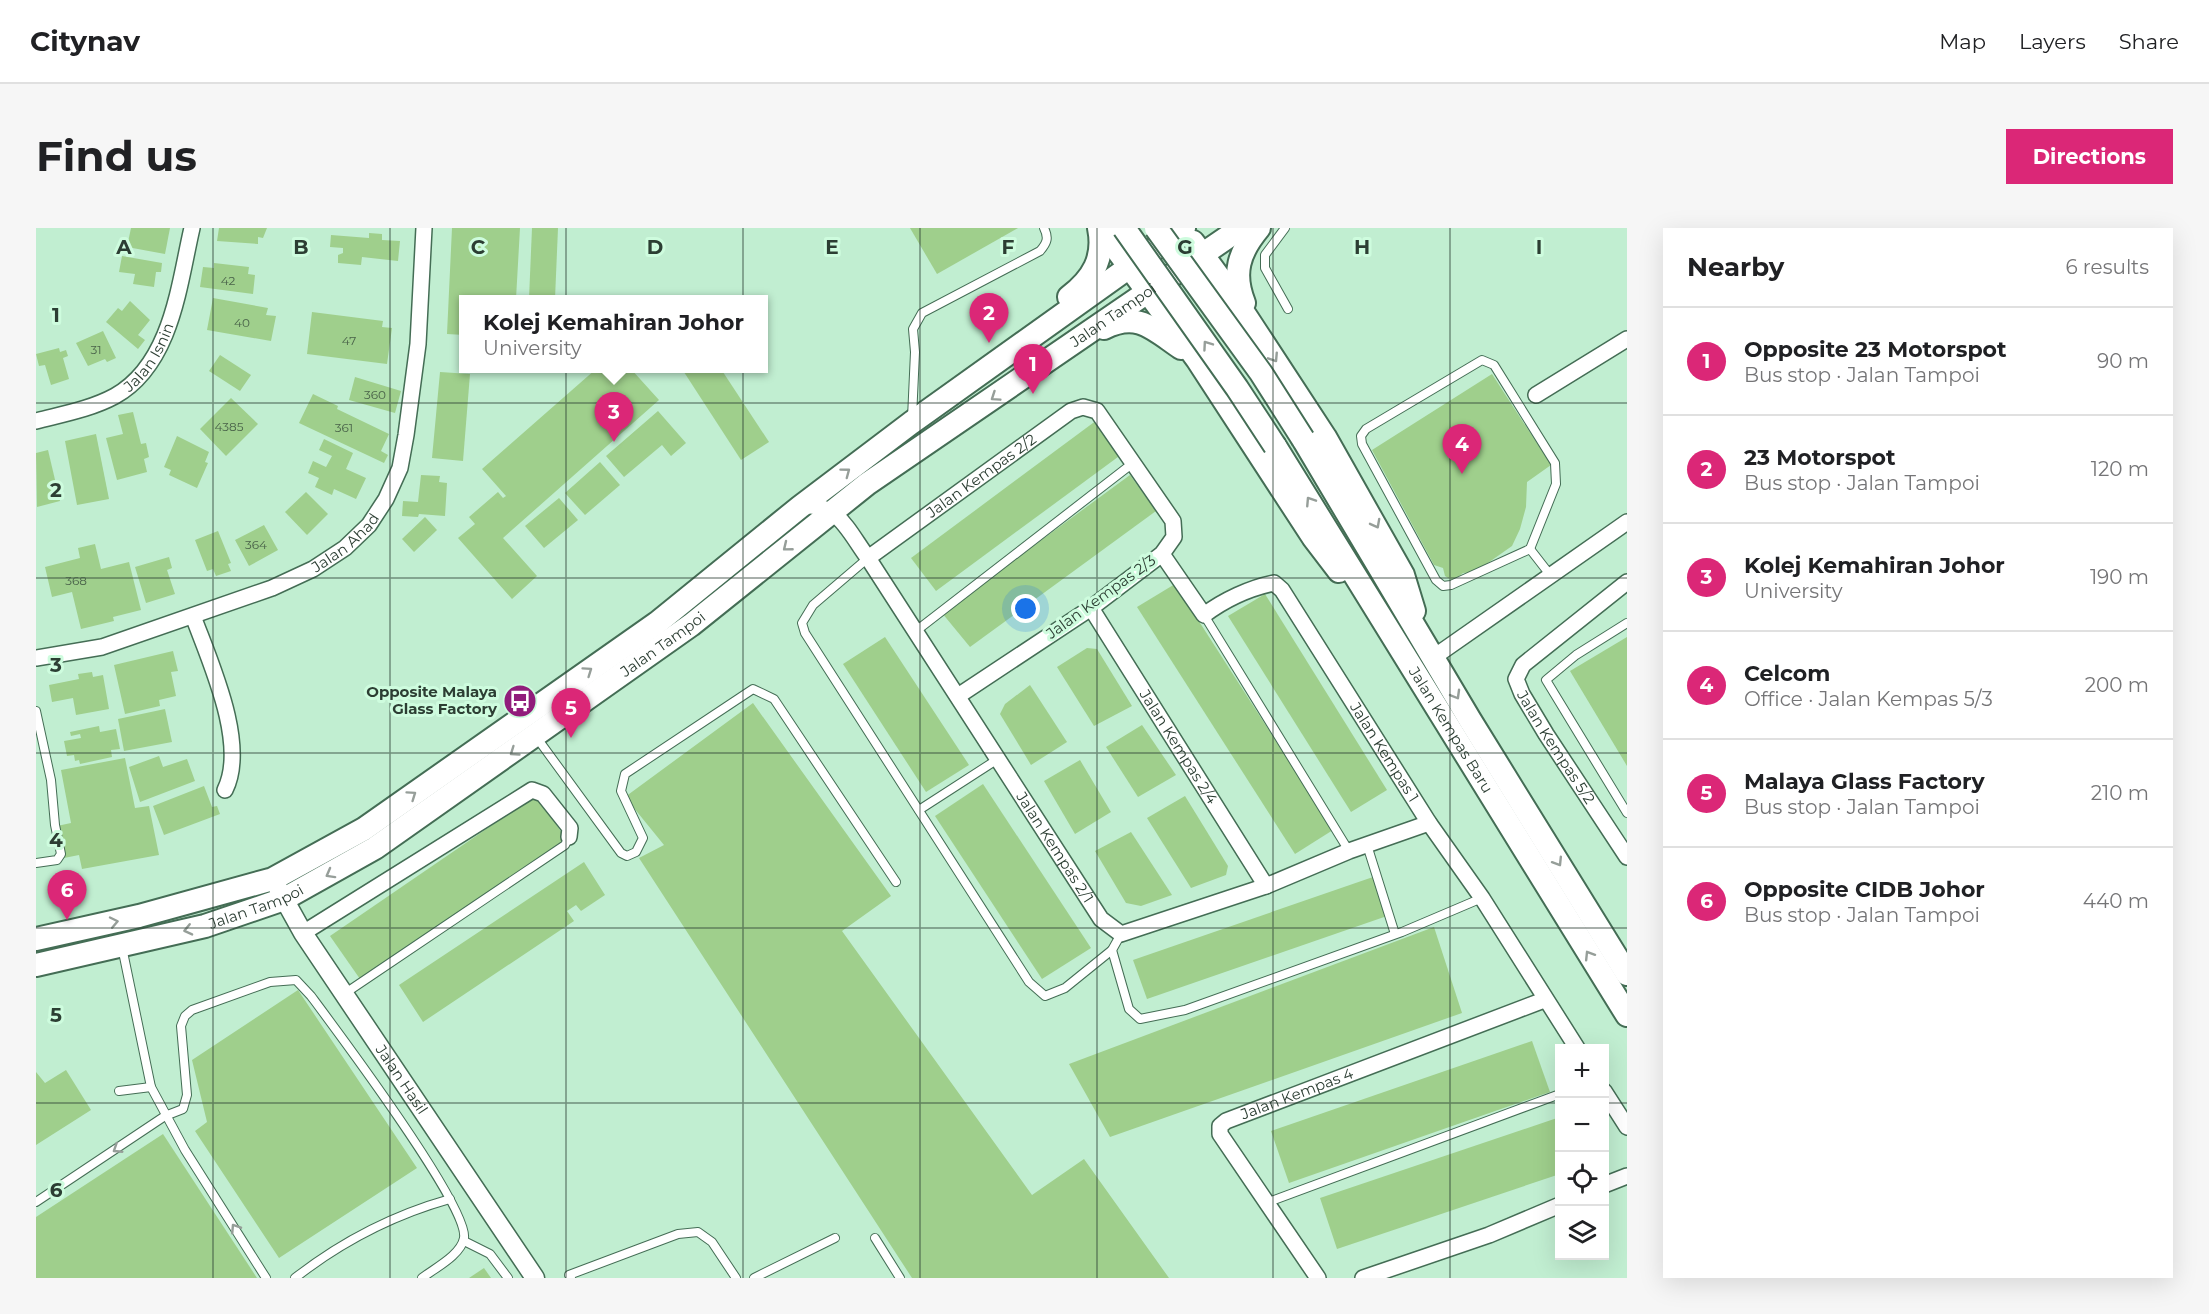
<!DOCTYPE html>
<meta charset="utf-8">
<style>
body{margin:0;font-family:Montserrat,sans-serif;background:#f6f6f6;color:#202124}
.controls{position:absolute;right:18px;bottom:18px;display:grid;overflow:hidden;border-radius:0px;box-shadow:0 6px 24px #0002}
.controls button{width:54px;height:54px;display:grid;place-items:center;padding:0;border:0;border-bottom:2px solid #e0e0e0;background:#fff;color:#202124;font:30px sans-serif}
.you{position:absolute;left:990px;top:381px;width:21px;height:21px;margin:-15px;border:4px solid #fff;border-radius:50%;background:#1a73e8;box-shadow:0 0 0 9px #1a73e833}
.badge{display:grid;place-items:center;width:39px;height:39px;border-radius:50%;background:#db2777;color:#fff;font-size:20px;font-weight:700}
.pin{position:absolute;translate:-50% -50px;filter:drop-shadow(0 2px 3px #0008)}
.pin::after{content:'';position:absolute;top:32px;width:21px;height:18px;background:inherit;clip-path:polygon(0 0,100% 0,50% 100%)}
.popup{position:absolute;left:423px;top:67px;width:309px;height:78px;box-sizing:border-box;display:grid;place-content:center;border-radius:0px;background:#fff;filter:drop-shadow(0 2px 4px #0005);font-size:20px;white-space:nowrap;color:#757577}
.popup b{font-size:22px;color:#202124}
.popup::after{content:'';position:absolute;left:50%;top:100%;margin-left:-12px;border:12px solid transparent;border-top-color:#fff}
.list{margin:0;padding:0;list-style:none}
h2{display:flex;justify-content:space-between;align-items:center;height:78px;margin:0;padding:0 24px;font-size:26px}
h2 small{font-size:20px;font-weight:400;color:#757577}
.list li{display:grid;grid-template-columns:39px 1fr auto;gap:18px;align-items:center;box-sizing:border-box;height:108px;padding:0 24px;border-top:2px solid #e0e0e0}
.list b{display:block;font-size:22px;white-space:nowrap}
.list p{margin:0;font-size:20px;white-space:nowrap;color:#757577}
.list em{font-size:20px;font-style:normal;color:#757577}
.icon{flex:none;width:33px;height:33px;fill:none;stroke:currentColor;stroke-width:2;stroke-linecap:round;stroke-linejoin:round}
.map{position:relative;flex:none;width:1591px;height:1050px;overflow:hidden;border-radius:0px}
header{display:flex;align-items:center;gap:36px;box-sizing:border-box;height:84px;padding:0 30px;background:#fff;border-bottom:2px solid #e0e0e0}
header strong{font-size:28px}
nav{display:flex;gap:33px;margin-inline-start:auto;font-size:21px}
.intro{display:flex;align-items:center;justify-content:space-between;box-sizing:border-box;height:144px;padding:0 36px}
h1{margin:0;font-size:42px}
.button{padding:15px 27px;border-radius:0px;background:#db2777;color:#fff;font-size:21px;font-weight:700}
main{display:flex;gap:36px;padding:0 36px}
aside{flex:1;background:#fff;border-radius:0px;box-shadow:0 6px 24px #0002}
.map>svg:first-child{display:block}
</style>
<header>
<strong>Citynav</strong>
<nav><a>Map</a><a>Layers</a><a>Share</a></nav>
</header>
<div class="intro"><h1>Find us</h1><a class="button">Directions</a></div>
<main>
<div class="map">
<svg width="1591" height="1050" viewBox="0 0 1591 1050">
<rect width="100%" height="100%" fill="#c1eed1"/>
<g fill="#9fcf8c">
<polygon points="95,0 134,0 129,26 91,19"/>
<polygon points="183,0 231,0 227,10 222,9 222,16 181,13"/>
<polygon points="416,0 484,0 480,71 428,71 428,107 411,106"/>
<polygon points="496,0 522,0 519,71 493,71"/>
<polygon points="874,0 982,0 901,46"/>
<polygon points="333,5 346,6 346,12 364,13 362,33 326,29 325,37 302,35 302,27 307,25 307,20 294,19 295,7 333,10"/>
<polygon points="86,28 126,35 125,44 120,44 118,59 97,56 99,46 83,44"/>
<polygon points="178,35 213,39 212,46 219,47 217,66 164,59 167,39 178,40"/>
<polygon points="177,70 232,80 230,87 240,88 235,113 171,102"/>
<polygon points="94,73 114,92 102,107 109,112 102,121 70,94 82,80 86,83"/>
<polygon points="276,84 347,93 346,99 356,100 351,136 271,126"/>
<polygon points="67,103 80,130 71,134 69,131 52,138 40,115"/>
<polygon points="23,120 24,124 30,122 32,128 27,130 33,151 15,157 9,137 3,138 0,126"/>
<polygon points="184,127 215,147 204,163 173,143"/>
<polygon points="560,141 595,141 623,172 467,310 501,348 476,371 422,310 439,296 433,289 462,264 467,270 470,268 446,241"/>
<polygon points="646,141 685,141 733,214 705,232"/>
<polygon points="404,144 434,146 427,233 396,230"/>
<polygon points="1456,146 1515,237 1491,254 1490,279 1484,301 1476,318 1439,344 1427,345 1417,353 1409,348 1407,340 1398,337 1336,222"/>
<polygon points="319,149 365,163 359,185 313,172"/>
<polygon points="277,166 302,178 301,181 353,206 345,223 352,227 348,235 263,195"/>
<polygon points="195,170 222,196 190,228 164,201"/>
<polygon points="622,183 650,215 635,228 626,217 588,249 570,228"/>
<polygon points="97,184 105,216 110,215 113,229 108,231 111,244 81,252 70,210 87,206 82,187"/>
<polygon points="1061,192 1086,226 900,363 875,330"/>
<polygon points="60,206 73,271 41,277 29,213"/>
<polygon points="141,208 173,224 169,234 172,235 161,260 133,247 135,242 128,239"/>
<polygon points="288,211 317,225 310,241 330,250 320,271 298,261 296,267 279,259 283,250 272,245 277,233 290,239 296,228 283,222"/>
<polygon points="12,222 24,273 1,279 0,225"/>
<polygon points="564,234 584,257 549,287 529,265"/>
<polygon points="385,247 404,248 403,254 411,255 409,288 383,286 382,289 366,288 367,273 382,274"/>
<polygon points="1094,247 1120,283 934,419 906,385"/>
<polygon points="270,264 292,286 271,307 249,284"/>
<polygon points="523,270 542,292 508,320 489,298"/>
<polygon points="389,289 401,302 378,324 366,311"/>
<polygon points="228,297 242,322 213,338 199,312"/>
<polygon points="182,303 195,335 192,336 195,343 180,348 177,341 171,343 159,312"/>
<polygon points="59,316 65,341 93,334 105,382 77,389 78,393 45,401 36,364 16,369 9,339 44,330 42,320"/>
<polygon points="133,329 136,340 131,342 139,366 110,375 99,339"/>
<polygon points="1139,356 1297,602 1259,626 1101,379"/>
<polygon points="1229,366 1351,562 1315,584 1192,388"/>
<polygon points="849,409 933,537 890,564 807,436"/>
<polygon points="1591,409 1591,538 1534,443"/>
<polygon points="1051,420 1061,421 1096,478 1058,498 1021,439"/>
<polygon points="137,423 142,443 135,444 140,468 123,472 124,478 89,486 78,437"/>
<polygon points="56,444 57,449 67,447 73,481 40,487 37,470 16,474 13,457 43,451 42,446"/>
<polygon points="994,457 1031,514 995,537 964,486 969,476"/>
<polygon points="717,475 855,668 806,703 996,967 1048,931 1133,1050 876,1050 603,630 628,617 589,569"/>
<polygon points="129,481 136,514 88,523 82,491"/>
<polygon points="1106,497 1140,547 1102,569 1070,519"/>
<polygon points="63,498 64,504 80,501 84,521 75,522 76,529 44,536 43,532 39,533 38,527 31,528 28,513 45,510 44,506 35,508 34,504"/>
<polygon points="123,528 127,539 151,531 159,553 104,574 93,539"/>
<polygon points="89,530 99,580 113,578 123,627 46,641 43,627 28,630 21,598 35,595 25,542"/>
<polygon points="1044,532 1075,584 1039,606 1008,553"/>
<polygon points="947,556 1055,720 1006,751 899,588"/>
<polygon points="168,558 176,579 181,578 184,586 128,607 117,578"/>
<polygon points="500,567 530,611 324,751 294,708"/>
<polygon points="1149,568 1192,638 1190,647 1155,660 1111,590"/>
<polygon points="1095,604 1136,667 1105,678 1090,675 1059,623"/>
<polygon points="548,634 569,667 545,683 540,677 531,683 538,693 387,794 363,757"/>
<polygon points="1337,649 1351,688 1111,771 1097,732"/>
<polygon points="1398,699 1426,785 1074,909 1033,836"/>
<polygon points="262,762 381,940 243,1030 159,903 171,894 156,832"/>
<polygon points="1496,813 1514,864 1253,955 1235,903"/>
<polygon points="30,842 55,882 0,917 0,844 9,855"/>
<polygon points="1524,889 1524,946 1301,1021 1284,970"/>
<polygon points="127,906 221,1050 0,1050 0,989"/>
<polygon points="448,1040 455,1050 433,1050"/>
</g>
<g fill="none" stroke-linecap="round" stroke-linejoin="round">
<g stroke="#446d55" stroke-width="10">
<g id="service">
<polyline points="1249,0 1229,27 1229,40 1252,81"/>
<polygon points="1446,132 1458,137 1519,235 1520,256 1494,321 1415,357 1407,358 1400,352 1326,216 1325,208 1330,201"/>
<path d="M 876,190 L 879,124 L 877,101 L 886,85 L 1004,23 C 1011,15 1013,10 1008,0"/>
<polyline points="1494,321 1515,348"/>
<polyline points="832,330 777,377 766,395 769,405 993,754 1009,768 1029,760 1076,722"/>
<polyline points="1168,387 1313,623"/>
<polyline points="1591,395 1540,427 1510,452 1591,585"/>
<polyline points="880,403 1097,235"/>
<polyline points="0,483 15,552 19,597 25,626 21,632 0,635"/>
<polyline points="501,510 585,625 591,628 600,624 607,610 585,563 589,546 717,461 738,471 860,654"/>
<polyline points="883,582 962,531"/>
<polyline points="1331,617 1359,706"/>
<polyline points="1085,706 1076,722 1093,781 1104,791 1149,782 1366,704 1446,670"/>
<polyline points="86,719 115,859 149,922 230,1050"/>
<polyline points="308,766 529,617 533,609"/>
<polyline points="83,863 115,859"/>
<path d="M 0,974 L 129,888 L 147,881 L 151,867 L 145,798 L 149,788 L 156,782 L 234,754 L 260,752 L 275,768 C 301,803 433,979 428,1010 C 425,1027 399,1040 386,1050"/>
<polyline points="1230,975 1524,866"/>
<polyline points="839,1010 864,1050"/>
<polyline points="428,1013 454,1026 472,1050"/>
<path d="M 259,1050 C 305,1014 357,987 414,971"/>
<polyline points="535,1050 533,1047 642,1006 662,1004 676,1014 700,1050"/>
<polyline points="718,1050 799,1010"/>
</g>
</g>
<g stroke="#446d55" stroke-width="18">
<g id="minor">
<polyline points="1500,167 1591,111"/>
<path id="s1" d="M 0,193 C 27,186 55,181 79,168 C 136,136 143,56 156,0"/>
<path id="s2" d="M 764,279 C 801,272 812,303 832,330 L 1065,691 L 1085,706 L 1230,658 L 1313,623 L 1393,595"/>
<path id="s3" d="M 1126,326 L 1168,387 C 1188,372 1214,360 1238,355 L 1246,362 L 1393,595 L 1446,670 L 1541,820"/>
<path id="s4" d="M 832,330 L 1035,183 L 1047,179 L 1061,183 L 1137,293 L 1138,309 L 1126,326 L 1055,380 L 922,468"/>
<path id="s5" d="M 1591,354 L 1487,437 L 1480,451 L 1486,466 L 1510,506 L 1591,629"/>
<path id="s6" d="M 1055,380 L 1230,658"/>
<path d="M 157,388 C 174,434 212,516 189,562"/>
<polyline points="1398,429 1591,294"/>
<path id="s7" d="M 0,430 L 66,419 L 236,360 L 277,341 L 309,320 L 333,297 L 350,271 L 364,240 L 370,207 L 382,116 L 388,0"/>
<polyline points="267,705 496,562 507,566 534,600 533,609"/>
<polyline points="1568,863 1591,899"/>
<polyline points="1568,957 1591,948"/>
<path id="s8" d="M 1282,1050 L 1184,906 L 1184,898 L 1190,893 L 1508,772"/>
<polyline points="1327,1050 1453,1007 1524,977"/>
</g>
</g>
<g stroke="#446d55" stroke-width="21">
<g id="tertiary">
<path id="s9" d="M 242,660 L 267,705 L 499,1050"/>
</g>
</g>
<g stroke="#446d55" stroke-width="26">
<g id="primary">
<polyline points="1065,0 1161,131 1277,309 1303,343"/>
<polyline points="1157,14 1194,64 1289,209 1367,347 1378,383"/>
<path d="M 1033,69 C 1057,51 1069,30 1063,0"/>
<path d="M 1208,75 C 1196,45 1203,24 1223,0"/>
<path d="M 1068,100 C 1102,83 1117,101 1145,120"/>
<polyline points="1267,211 1434,492 1591,746"/>
<path id="s10" d="M 1239,218 L 1591,787"/>
<polyline points="0,711 103,688 237,651 328,601 621,395 764,279 875,195 1148,0"/>
<path id="s11" d="M 0,737 L 169,698 L 248,671 L 339,620 L 655,397 L 831,256 L 1205,0"/>
</g>
</g>
<use href="#service" stroke="#fff" stroke-width="8"/>
<use href="#minor" stroke="#fff" stroke-width="15"/>
<use href="#tertiary" stroke="#fff" stroke-width="18"/>
<use href="#primary" stroke="#fff" stroke-width="22"/>
<g stroke="#446d55" stroke-width="26" stroke-linecap="butt">
<g id="primary-bridge">
<polyline points="1088,0 1201,160 1239,218"/>
<polyline points="1120,0 1225,145 1267,211"/>
</g>
</g>
<use href="#primary-bridge" stroke="#fff" stroke-width="22"/>
</g>
<defs><path id="oneway-chevron" d="M-2-3.5L2.5 0L-2 3.5" fill="none" stroke-width="1.6" stroke-linecap="round" stroke-linejoin="round" transform="scale(1.5)"/></defs>
<g stroke="#969e99">
<use href="#oneway-chevron" transform="translate(1171 117) rotate(-125)"/>
<use href="#oneway-chevron" transform="translate(1238 130) rotate(57)"/>
<use href="#oneway-chevron" transform="translate(959 169) rotate(146)"/>
<use href="#oneway-chevron" transform="translate(810 244) rotate(-37)"/>
<use href="#oneway-chevron" transform="translate(1274 273) rotate(-123)"/>
<use href="#oneway-chevron" transform="translate(1340 296) rotate(62)"/>
<use href="#oneway-chevron" transform="translate(751 319) rotate(141)"/>
<use href="#oneway-chevron" transform="translate(552 443) rotate(-35)"/>
<use href="#oneway-chevron" transform="translate(1420 467) rotate(60)"/>
<use href="#oneway-chevron" transform="translate(478 524) rotate(145)"/>
<use href="#oneway-chevron" transform="translate(376 567) rotate(-35)"/>
<use href="#oneway-chevron" transform="translate(1522 634) rotate(58)"/>
<use href="#oneway-chevron" transform="translate(294 646) rotate(151)"/>
<use href="#oneway-chevron" transform="translate(78 694) rotate(-12)"/>
<use href="#oneway-chevron" transform="translate(152 702) rotate(167)"/>
<use href="#oneway-chevron" transform="translate(1553 727) rotate(-122)"/>
<use href="#oneway-chevron" transform="translate(81 921) rotate(147)"/>
<use href="#oneway-chevron" transform="translate(199 1000) rotate(-123)"/>
</g>
<path fill="none" stroke="#2c3e33" stroke-width="1.5" stroke-opacity="0.55" d="M 177,0 L 177,1050M 354,0 L 354,1050M 530,0 L 530,1050M 707,0 L 707,1050M 884,0 L 884,1050M 1061,0 L 1061,1050M 1237,0 L 1237,1050M 1414,0 L 1414,1050M 0,175 L 1591,175M 0,350 L 1591,350M 0,525 L 1591,525M 0,700 L 1591,700M 0,875 L 1524,875M 1568,875 L 1591,875"/>
<defs>
<g id="bus-disc" transform="scale(1.725)"><circle r="9.5" fill="#911c7b" stroke="#cefcde"/><path d="M-5-6H5V4H4V6H2V4H-2V6H-4V4H-5ZM-3.5-4V0h7V-4ZM-3.5 1.2v1.5H-2V1.2ZM2 1.2v1.5H3.5V1.2Z" fill="#fff"/></g>
</defs>
<g fill-rule="evenodd">
<use href="#bus-disc" x="484" y="473"/>
</g>
<g text-anchor="middle" stroke-width="6" stroke-linejoin="round" paint-order="stroke">
<g font-size="12" fill="#496249">
<text x="192" y="57">42</text>
<text x="206" y="99">40</text>
<text x="313" y="117">47</text>
<text x="60" y="126">31</text>
<text x="339" y="171">360</text>
<text x="193" y="203">4385</text>
<text x="308" y="204">361</text>
<text x="220" y="321">364</text>
<text x="40" y="357">368</text>
</g>
<g font-size="15" fill="#2c3e33" stroke="#cefcde">
<text dy="5" stroke="none"><textPath href="#s11" startOffset="1272">Jalan Tampoi</textPath></text>
<text dy="5" stroke="none"><textPath href="#s1" startOffset="136">Jalan Isnin</textPath></text>
<text dy="5" stroke="none"><textPath href="#s4" startOffset="140">Jalan Kempas 2/2</textPath></text>
<text dy="5" stroke="none"><textPath href="#s7" startOffset="334">Jalan Ahad</textPath></text>
<text transform="translate(1065 369) rotate(-36)" y="5">Jalan Kempas 2/3</text>
<text dy="5" stroke="none"><textPath href="#s11" startOffset="714">Jalan Tampoi</textPath></text>
<text dy="5" stroke="none"><textPath href="#s10" startOffset="334">Jalan Kempas Baru</textPath></text>
<text dy="5" stroke="none"><textPath href="#s6" startOffset="164">Jalan Kempas 2/4</textPath></text>
<text dy="5" stroke="none"><textPath href="#s5" startOffset="228">Jalan Kempas 5/2</textPath></text>
<text dy="5" stroke="none"><textPath href="#s3" startOffset="354">Jalan Kempas 1</textPath></text>
<text dy="5" stroke="none"><textPath href="#s2" startOffset="436">Jalan Kempas 2/1</textPath></text>
<text dy="5" stroke="none"><textPath href="#s11" startOffset="228">Jalan Tampoi</textPath></text>
<text dy="5" stroke="none"><textPath href="#s9" startOffset="228">Jalan Hasil</textPath></text>
<text dy="5" stroke="none"><textPath href="#s8" startOffset="266">Jalan Kempas 4</textPath></text>
</g>
<g font-size="15" font-weight="bold" fill="#2c3e33" stroke="#cefcde" text-anchor="end">
<text x="461" y="469">Opposite Malaya<tspan x="461" dy="17">Glass Factory</tspan></text>
</g>
</g>
<g font-size="20" text-anchor="middle" font-weight="bold" fill="#2c3e33" stroke="#cefcde" stroke-width="6" stroke-linejoin="round" paint-order="stroke">
<text x="88" y="26">A</text>
<text x="265" y="26">B</text>
<text x="442" y="26">C</text>
<text x="619" y="26">D</text>
<text x="796" y="26">E</text>
<text x="972" y="26">F</text>
<text x="1149" y="26">G</text>
<text x="1326" y="26">H</text>
<text x="1503" y="26">I</text>
<text x="20" y="94">1</text>
<text x="20" y="269">2</text>
<text x="20" y="444">3</text>
<text x="20" y="619">4</text>
<text x="20" y="794">5</text>
<text x="20" y="969">6</text>
</g>
</svg>
<div class="controls">
<button>+</button>
<button>−</button>
<button><svg class="icon" aria-label="locate" viewBox="0 0 24 24"><circle cx="12" cy="12" r="6"/><path d="M12 2v4M12 18v4M2 12h4M18 12h4"/></svg></button>
<button><svg class="icon" aria-label="layers" viewBox="0 0 24 24"><path d="M12 4l9 5-9 5-9-5zM3 14l9 5 9-5"/></svg></button>
</div>
<div class="you"></div>
<div class="pin badge" style="left:997px;top:166px">1</div>
<div class="pin badge" style="left:953px;top:115px">2</div>
<div class="pin badge" style="left:578px;top:214px">3</div>
<div class="popup"><b>Kolej Kemahiran Johor</b>University</div>
<div class="pin badge" style="left:1426px;top:246px">4</div>
<div class="pin badge" style="left:535px;top:510px">5</div>
<div class="pin badge" style="left:31px;top:692px">6</div>
</div>
<aside>
<h2>Nearby<small>6 results</small></h2>
<ul class="list">
<li><span class="badge">1</span><div><b>Opposite 23 Motorspot</b><p>Bus stop · Jalan Tampoi</p></div><em>90 m</em></li>
<li><span class="badge">2</span><div><b>23 Motorspot</b><p>Bus stop · Jalan Tampoi</p></div><em>120 m</em></li>
<li><span class="badge">3</span><div><b>Kolej Kemahiran Johor</b><p>University</p></div><em>190 m</em></li>
<li><span class="badge">4</span><div><b>Celcom</b><p>Office · Jalan Kempas 5/3</p></div><em>200 m</em></li>
<li><span class="badge">5</span><div><b>Malaya Glass Factory</b><p>Bus stop · Jalan Tampoi</p></div><em>210 m</em></li>
<li><span class="badge">6</span><div><b>Opposite CIDB Johor</b><p>Bus stop · Jalan Tampoi</p></div><em>440 m</em></li>
</ul>
</aside>
</main>
